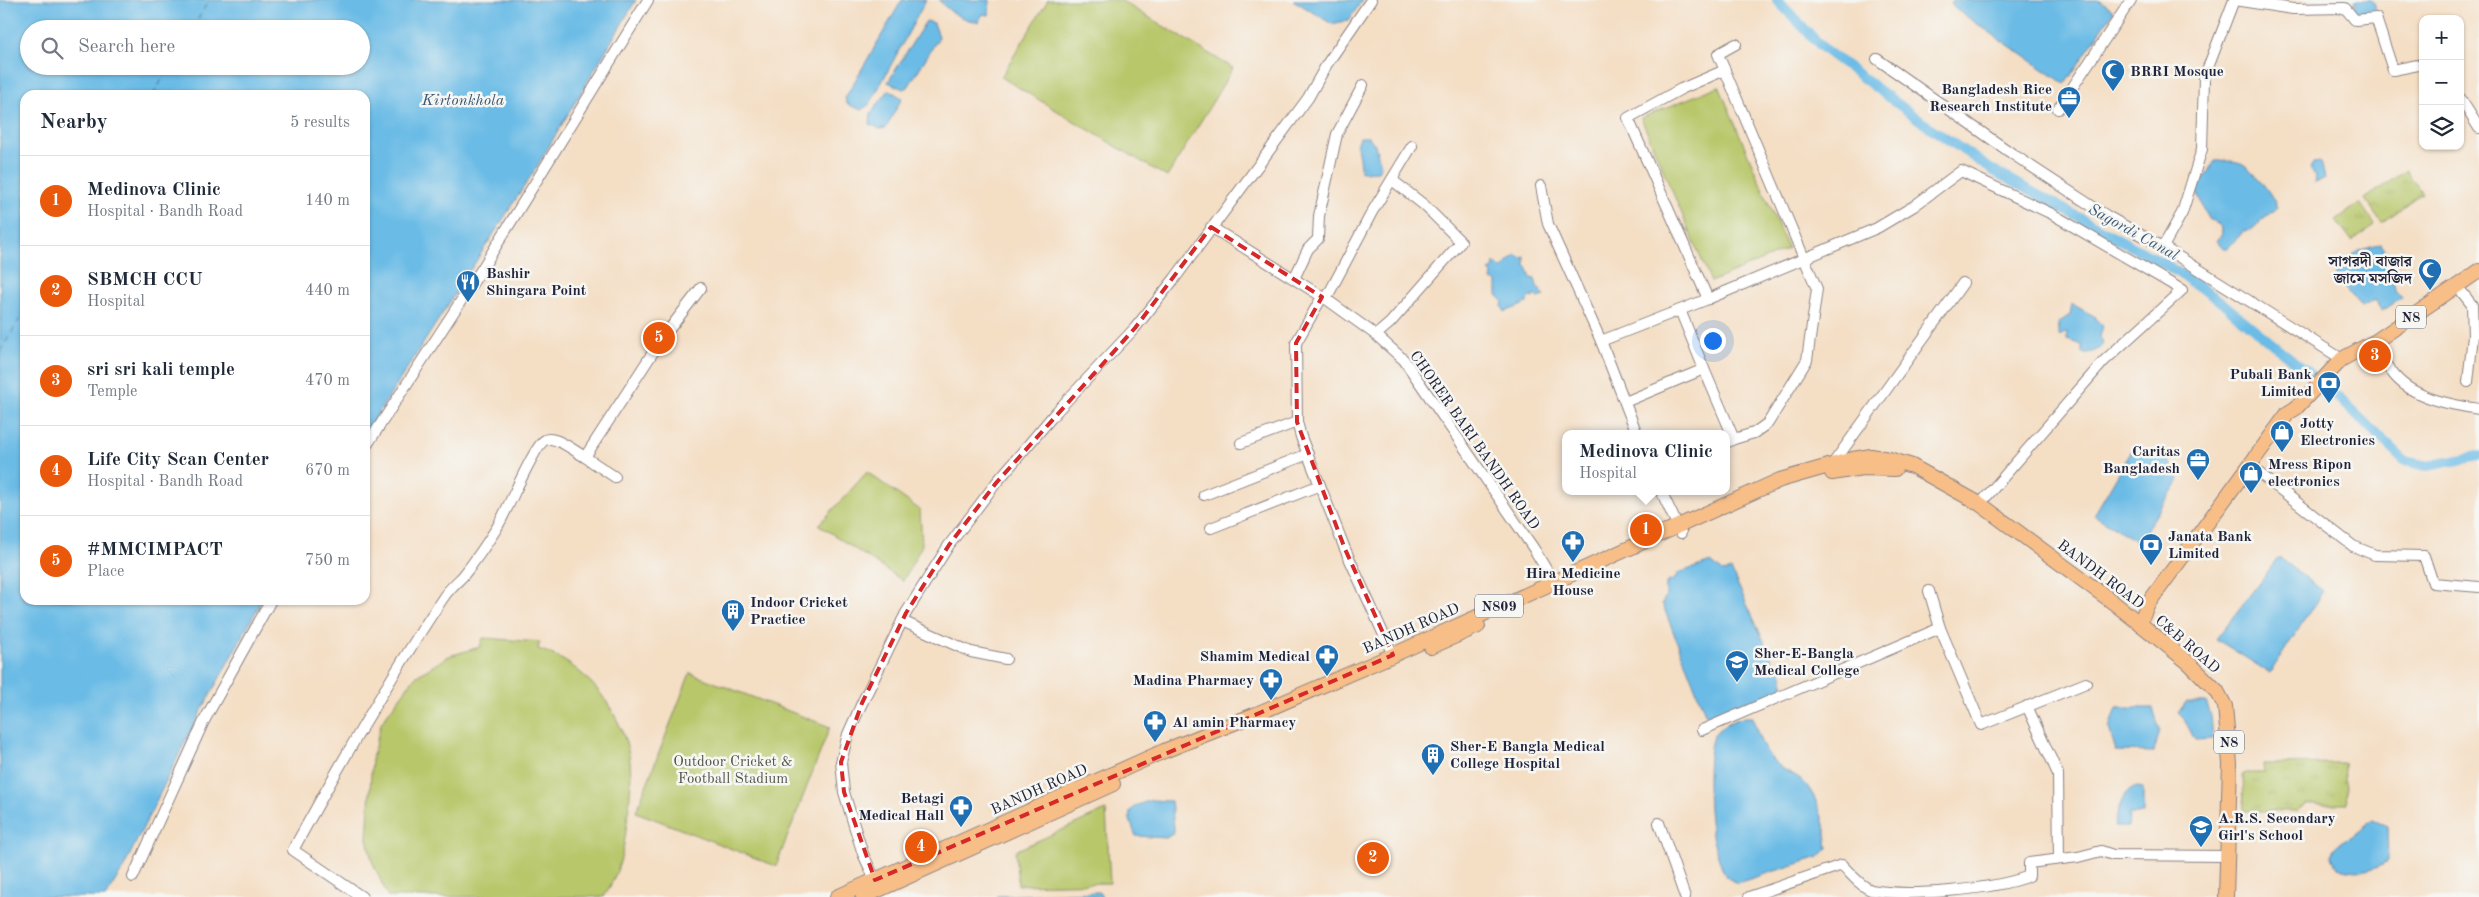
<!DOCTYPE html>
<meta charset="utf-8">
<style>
body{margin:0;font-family:"Old Standard TT","Noto Serif Bengali",serif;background:#f2f2f3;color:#1f2937}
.controls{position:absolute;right:15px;top:15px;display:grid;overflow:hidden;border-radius:10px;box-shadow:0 1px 4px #0004}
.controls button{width:45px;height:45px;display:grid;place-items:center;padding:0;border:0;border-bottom:1px solid #e0e1e3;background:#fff;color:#1f2937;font:25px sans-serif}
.you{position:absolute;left:1712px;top:340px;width:18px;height:18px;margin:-12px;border:4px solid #fff;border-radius:50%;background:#1a73e8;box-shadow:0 0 0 8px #1a73e833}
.badge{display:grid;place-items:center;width:32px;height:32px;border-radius:50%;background:#ea580c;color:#fff;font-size:16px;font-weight:700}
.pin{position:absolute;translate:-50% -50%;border:2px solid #fff;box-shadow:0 1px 5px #0006}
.popup{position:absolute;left:1562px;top:430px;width:168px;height:65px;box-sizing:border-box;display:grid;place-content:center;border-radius:10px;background:#fff;filter:drop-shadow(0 1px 4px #0005);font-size:16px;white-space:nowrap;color:#747a83}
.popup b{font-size:19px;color:#1f2937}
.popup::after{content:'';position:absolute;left:50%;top:100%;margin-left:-10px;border:10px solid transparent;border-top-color:#fff}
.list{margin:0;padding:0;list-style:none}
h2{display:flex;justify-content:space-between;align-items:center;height:65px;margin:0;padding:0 20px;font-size:21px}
h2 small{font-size:16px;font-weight:400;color:#747a83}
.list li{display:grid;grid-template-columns:32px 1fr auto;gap:15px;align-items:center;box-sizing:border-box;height:90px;padding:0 20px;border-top:1px solid #e0e1e3}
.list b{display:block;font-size:19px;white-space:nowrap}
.list p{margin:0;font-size:16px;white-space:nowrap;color:#747a83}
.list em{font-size:16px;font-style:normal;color:#747a83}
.icon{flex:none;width:28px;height:28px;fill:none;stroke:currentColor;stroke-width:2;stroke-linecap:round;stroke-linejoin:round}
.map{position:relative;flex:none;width:2479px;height:897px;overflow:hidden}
.search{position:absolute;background:#fff;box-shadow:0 1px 4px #0004;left:20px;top:20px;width:350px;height:55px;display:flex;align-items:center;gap:12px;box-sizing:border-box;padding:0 18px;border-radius:28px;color:#747a83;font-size:19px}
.panel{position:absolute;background:#fff;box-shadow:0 1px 4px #0004;left:20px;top:90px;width:350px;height:515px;border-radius:15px}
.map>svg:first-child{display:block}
</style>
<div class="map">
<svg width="2479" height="897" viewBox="0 0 2479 897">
<defs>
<pattern id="grass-tufts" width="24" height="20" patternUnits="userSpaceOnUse" patternTransform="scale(1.25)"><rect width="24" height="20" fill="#b8c76a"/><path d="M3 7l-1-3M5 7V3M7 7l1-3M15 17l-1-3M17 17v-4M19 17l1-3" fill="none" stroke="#9eab5d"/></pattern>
</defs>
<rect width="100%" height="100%" fill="#f6f6f2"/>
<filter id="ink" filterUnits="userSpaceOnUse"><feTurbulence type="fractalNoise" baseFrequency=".02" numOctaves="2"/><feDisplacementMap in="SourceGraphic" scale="10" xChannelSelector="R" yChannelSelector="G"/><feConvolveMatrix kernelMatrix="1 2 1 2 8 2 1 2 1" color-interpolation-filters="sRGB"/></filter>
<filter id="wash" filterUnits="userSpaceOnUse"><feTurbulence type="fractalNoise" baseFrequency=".0096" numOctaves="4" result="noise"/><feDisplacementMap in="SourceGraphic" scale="20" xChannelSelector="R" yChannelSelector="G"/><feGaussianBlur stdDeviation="1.12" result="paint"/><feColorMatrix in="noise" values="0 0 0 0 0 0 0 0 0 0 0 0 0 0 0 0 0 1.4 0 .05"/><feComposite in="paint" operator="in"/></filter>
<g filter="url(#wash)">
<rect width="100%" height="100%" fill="#f4dec4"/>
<g fill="url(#grass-tufts)" stroke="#6d7452">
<polygon points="2406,170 2422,193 2382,223 2365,199"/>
<polygon points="2360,203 2375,225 2352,241 2336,220"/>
<polygon points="2344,763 2347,804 2307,804 2296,811 2244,811 2243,773 2264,773 2263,764"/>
</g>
<g fill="#b8c76a" stroke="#6d7452">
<polygon points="1048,0 1120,0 1233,68 1167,177 1001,77"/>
<polygon points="1719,86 1788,249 1711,282 1641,118"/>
<polygon points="867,472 920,510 922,545 903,581 819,525"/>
<path d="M 483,638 L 540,642 L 538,649 C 583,663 615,703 627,746 C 634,771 630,797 627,822 C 624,849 620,874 603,897 L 388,897 L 372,861 L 367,838 L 372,759 L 381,723 L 415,677 L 449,656 L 480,647 Z"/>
<polygon points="690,673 830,727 776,866 636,812"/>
<polygon points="1106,810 1110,883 1018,885 1015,851"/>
</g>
<g fill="#6bbbe6" stroke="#466e90" fill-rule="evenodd">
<path d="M 0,0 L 636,0 L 536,168 L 365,434 L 365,95 L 25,95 L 25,600 L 262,600 L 190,732 L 123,869 L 105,897 L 0,897 ZM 29,29 L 361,29 L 361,66 L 29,66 Z"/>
<polygon points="902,0 926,0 870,104 861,110 847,104 845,98"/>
<path d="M 939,0 L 990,0 L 989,15 L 983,14 L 978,22 C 961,19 950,13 939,0 Z"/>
<polygon points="1293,0 1362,0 1349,20 1332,24"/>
<polygon points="1952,0 2098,0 2114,11 2065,84 1960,12 1950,3"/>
<polygon points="2355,0 2372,0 2376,8 2371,13 2355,15"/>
<polygon points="926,21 934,23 939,37 908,87 903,89 888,82"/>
<polygon points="889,90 902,98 886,128 880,129 870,124 871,113"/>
<polygon points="1360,137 1369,137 1375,145 1381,165 1378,171 1361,172 1357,145"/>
<path d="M 2215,161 C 2224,161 2235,160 2243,164 C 2254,171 2274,196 2277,208 L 2251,230 L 2244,231 L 2228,248 L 2223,248 L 2217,241 L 2222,234 L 2220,225 L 2209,219 L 2196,191 Z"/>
<polygon points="2321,162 2325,178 2315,183 2316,176 2310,169 2313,163"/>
<path d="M 2381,244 L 2400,271 L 2393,279 L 2395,290 L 2402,298 L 2382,311 L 2374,300 L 2361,307 L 2336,276 L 2337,266 C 2350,256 2364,246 2381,244 Z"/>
<polygon points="1517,254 1520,258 1525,257 1525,266 1527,266 1531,278 1535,279 1537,286 1545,296 1538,298 1534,295 1533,298 1530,297 1527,300 1527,303 1505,312 1502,307 1503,301 1497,295 1497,282 1491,280 1492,274 1489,271 1493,269 1494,262 1501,269"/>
<path d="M 2072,304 L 2096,317 L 2096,320 L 2103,326 L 2100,337 L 2103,344 C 2097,352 2092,353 2082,353 L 2082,345 L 2067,340 L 2067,332 L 2059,336 L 2058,323 L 2070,315 Z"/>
<polygon points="2135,445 2165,457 2180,479 2138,542 2094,515"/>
<polygon points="2279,557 2323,591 2270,673 2216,639"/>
<path d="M 1711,562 L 1723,572 L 1731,570 L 1774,663 C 1783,672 1785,678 1782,691 L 1721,717 L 1711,717 L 1705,713 L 1662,603 L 1666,596 L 1666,583 L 1675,579 L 1678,573 Z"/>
<polygon points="2186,702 2206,702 2211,716 2213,739 2195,740 2184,719 2178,713"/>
<polygon points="2116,708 2153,708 2160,730 2154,752 2116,751 2109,728"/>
<path d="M 1745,717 L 1753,717 C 1757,734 1763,752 1777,764 C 1785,772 1797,774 1805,783 C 1819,800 1826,827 1828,848 L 1819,857 L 1737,883 L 1726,877 C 1721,865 1716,853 1713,840 C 1708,822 1705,753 1713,737 C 1718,726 1734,720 1745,717 Z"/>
<path d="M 2137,787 L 2143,788 L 2143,814 L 2129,814 L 2128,827 L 2114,827 C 2118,812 2120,792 2137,787 Z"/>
<path d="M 1152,800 L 1171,801 L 1174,828 L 1174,833 L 1166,838 L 1136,836 C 1126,812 1125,808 1152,800 Z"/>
<path d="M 2373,819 L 2387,825 L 2388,861 C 2371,871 2357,874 2338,867 L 2331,855 C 2337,839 2350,839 2361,830 C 2365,826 2368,822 2373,819 Z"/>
<polygon points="1099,892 1102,897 996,897 997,896"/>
</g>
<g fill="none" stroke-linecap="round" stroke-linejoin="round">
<polyline stroke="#6bbbe6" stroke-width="10" points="1777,0 1824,49 1925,124 1992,170 2168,266 2216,298 2339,398 2405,461 2427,466 2479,456"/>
<g stroke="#3c5877" stroke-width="1" stroke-dasharray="6 5" stroke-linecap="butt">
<polyline points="192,29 209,0"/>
<polyline points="153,95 170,66"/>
<polyline points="0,352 25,310"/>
</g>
</g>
</g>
<g filter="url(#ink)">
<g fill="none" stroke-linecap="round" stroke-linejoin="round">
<g stroke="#8b8080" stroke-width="12">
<g id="minor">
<polyline points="2234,0 2293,9 2345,8 2355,20 2376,18 2393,70 2423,64"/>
<polyline points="1877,59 2014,155 2107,216 2163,247 2342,359"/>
<polyline points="2460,98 2479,128"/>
<polyline points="2058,109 2131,0"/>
<polyline points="1541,186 1548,224 1601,341"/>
<polyline points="1211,227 1326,299 1376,335 1404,360 1534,549 1553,581"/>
<polyline points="2163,247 2182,213 2202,149 2204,78 2234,0"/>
<polyline points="1294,279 1308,249 1318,239 1319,216 1337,134 1363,85"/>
<polyline points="2457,286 2472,305 2473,336 2468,382"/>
<polyline points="1322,297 1296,343 1297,422 1301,437 1345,549 1393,655"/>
<polyline points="1326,299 1372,212 1412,146"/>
<polyline points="1708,299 1628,118 1681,89 1725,70"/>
<polyline points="1680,310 1704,369"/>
<polyline points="1376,335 1390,323 1461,242 1424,205 1392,180"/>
<path d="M 2376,341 C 2381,352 2386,365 2394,375 C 2413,398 2451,405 2479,409"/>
<polyline points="1625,402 1704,369 1734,439 1726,443"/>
<polyline points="1637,434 1601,341 1708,299 1877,228 1914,206 1961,171 2052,214 2182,290 2104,361 1980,504"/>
<polyline points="1734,439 1754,433 1768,423 1807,360 1817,289 1718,54 1736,44"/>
<polyline points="1241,443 1297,422"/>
<polyline points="365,448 485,264 648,0"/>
<polyline points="1832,465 1963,283"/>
<polyline points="2255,470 2353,546 2375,555 2424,556 2433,583 2479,587"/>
<polyline points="615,477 585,457 661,340 701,288"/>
<polyline points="1661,491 1681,533"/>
<polyline points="1204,495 1308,454"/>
<polyline points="1211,528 1320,485"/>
<polyline points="1929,591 1940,628 1981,725 2086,683"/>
<polyline points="902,621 971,652 1006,659"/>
<polyline points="2027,706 2058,774 2059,859"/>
<polyline points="1702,730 1940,628"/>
<polyline points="1659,823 1685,897"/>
<polyline points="133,877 204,721 271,600"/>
<polyline points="878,886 863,854 853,822 844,792 841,762 848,734 862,703 906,613 949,545 996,483 1057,411 1135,328 1175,278 1308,98 1327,64 1371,0"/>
<path d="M 362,897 L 293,850 C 340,764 388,680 443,598 C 448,590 456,583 463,576 C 475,561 486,545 496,529 C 506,514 534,445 545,440 C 555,435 576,452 585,457"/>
<path d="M 1749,897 L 1842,865 C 1850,873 1860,886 1871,890 C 1907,897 1993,890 2029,876 L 2029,863 L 2078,857 L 2101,851 L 2113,855 L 2226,856"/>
</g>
</g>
<g stroke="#8b8080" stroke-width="16">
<g id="highway">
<polyline points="1832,473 1862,468 1895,469"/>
<polyline points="2140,624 2147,605 2288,413 2296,408 2342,359 2376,341 2479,271"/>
<polyline points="1431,647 1478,626"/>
<polyline points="837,897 1164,751 1254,715 1393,655 1780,480 1853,459 1871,456 1889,459 1912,466 1980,504 2114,603 2189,663 2217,691 2225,706 2230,764 2226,897"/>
<polyline points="863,897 1113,784"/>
</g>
</g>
<use href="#minor" stroke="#fff" stroke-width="10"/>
<use href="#highway" stroke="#f7be88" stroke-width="14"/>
</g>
</g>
<path fill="none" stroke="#d62828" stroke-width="4" stroke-dasharray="10 6" stroke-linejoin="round" d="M 1211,227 L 1322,297 L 1296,343 L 1297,422 L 1345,549 L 1393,655 L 875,880 L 844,792 L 841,762 L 862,703 L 906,613 L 949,545 L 996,483 L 1135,328 Z"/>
<defs>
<g id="mosque-pin" transform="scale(1.25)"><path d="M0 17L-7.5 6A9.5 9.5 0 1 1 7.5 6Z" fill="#1f6fb2" stroke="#f6f6f2"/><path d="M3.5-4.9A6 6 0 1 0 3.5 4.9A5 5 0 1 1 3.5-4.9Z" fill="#fff"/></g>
<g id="office-pin" transform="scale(1.25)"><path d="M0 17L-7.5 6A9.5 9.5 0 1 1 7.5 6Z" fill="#1f6fb2" stroke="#f6f6f2"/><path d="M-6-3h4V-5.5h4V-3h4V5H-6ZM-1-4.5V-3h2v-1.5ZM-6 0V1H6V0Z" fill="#fff"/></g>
<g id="restaurant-pin" transform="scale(1.25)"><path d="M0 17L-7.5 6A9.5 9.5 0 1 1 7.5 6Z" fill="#1f6fb2" stroke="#f6f6f2"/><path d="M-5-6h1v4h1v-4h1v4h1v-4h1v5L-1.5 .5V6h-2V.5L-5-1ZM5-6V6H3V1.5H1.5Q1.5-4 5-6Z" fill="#fff"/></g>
<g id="bank-pin" transform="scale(1.25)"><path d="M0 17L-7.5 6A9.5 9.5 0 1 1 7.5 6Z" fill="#1f6fb2" stroke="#f6f6f2"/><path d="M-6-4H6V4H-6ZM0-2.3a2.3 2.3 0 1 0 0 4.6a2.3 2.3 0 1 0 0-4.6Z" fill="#fff"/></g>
<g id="shop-pin" transform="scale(1.25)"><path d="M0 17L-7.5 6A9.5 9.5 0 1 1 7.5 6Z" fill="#1f6fb2" stroke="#f6f6f2"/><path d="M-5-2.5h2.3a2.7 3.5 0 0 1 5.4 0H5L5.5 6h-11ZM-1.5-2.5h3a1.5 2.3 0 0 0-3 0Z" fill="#fff"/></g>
<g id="pharmacy-pin" transform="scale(1.25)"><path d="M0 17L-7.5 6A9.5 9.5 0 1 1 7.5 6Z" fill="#1f6fb2" stroke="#f6f6f2"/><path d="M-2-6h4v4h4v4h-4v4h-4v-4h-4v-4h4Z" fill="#fff"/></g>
<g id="building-pin" transform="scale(1.25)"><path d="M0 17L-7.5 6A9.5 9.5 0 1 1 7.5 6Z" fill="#1f6fb2" stroke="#f6f6f2"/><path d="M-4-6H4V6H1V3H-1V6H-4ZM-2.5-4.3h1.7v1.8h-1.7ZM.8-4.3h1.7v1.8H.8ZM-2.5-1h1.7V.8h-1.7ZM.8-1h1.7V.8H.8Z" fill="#fff"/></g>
<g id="university-pin" transform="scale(1.25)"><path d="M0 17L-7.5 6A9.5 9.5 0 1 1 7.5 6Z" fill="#1f6fb2" stroke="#f6f6f2"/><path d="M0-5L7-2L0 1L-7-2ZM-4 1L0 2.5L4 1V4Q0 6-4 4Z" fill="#fff"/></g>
</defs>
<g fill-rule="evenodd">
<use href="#mosque-pin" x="2113" y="71"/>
<use href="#office-pin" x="2069" y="98"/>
<use href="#mosque-pin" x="2430" y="270"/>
<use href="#restaurant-pin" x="468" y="282"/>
<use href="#bank-pin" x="2329" y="383"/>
<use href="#shop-pin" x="2282" y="432"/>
<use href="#office-pin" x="2198" y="460"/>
<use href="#shop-pin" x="2251" y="473"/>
<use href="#pharmacy-pin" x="1573" y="542"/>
<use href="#bank-pin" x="2151" y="545"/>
<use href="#building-pin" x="733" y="611"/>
<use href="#pharmacy-pin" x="1327" y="656"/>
<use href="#university-pin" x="1737" y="662"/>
<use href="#pharmacy-pin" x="1271" y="680"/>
<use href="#pharmacy-pin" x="1155" y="722"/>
<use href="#building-pin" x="1433" y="755"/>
<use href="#pharmacy-pin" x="961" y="807"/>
<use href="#university-pin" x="2201" y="827"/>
</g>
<g text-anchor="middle" stroke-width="5" stroke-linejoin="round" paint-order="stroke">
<g fill="#f6f6f2" stroke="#626272" stroke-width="1">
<rect x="2396" y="305.5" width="30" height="23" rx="4"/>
<rect x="1475" y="594.5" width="48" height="23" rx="4"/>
<rect x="2214" y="730.5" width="30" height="23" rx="4"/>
</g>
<g font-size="14" font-weight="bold" fill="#22223b">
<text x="2411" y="322">N8</text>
<text x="1499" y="611">N809</text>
<text x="2229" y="747">N8</text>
</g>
<g font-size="15" font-weight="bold" fill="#22223b" stroke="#f6f6f2" text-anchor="start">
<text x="2130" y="76">BRRI Mosque</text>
<text x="2052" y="94" text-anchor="end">Bangladesh Rice<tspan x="2052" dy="17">Research Institute</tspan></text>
<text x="2412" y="266" text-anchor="end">সাগরদী বাজার<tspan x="2412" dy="17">জামে মসজিদ</tspan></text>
<text x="486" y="278">Bashir<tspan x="486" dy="17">Shingara Point</tspan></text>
<text x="2312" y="379" text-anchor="end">Pubali Bank<tspan x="2312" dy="17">Limited</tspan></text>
<text x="2300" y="428">Jotty<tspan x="2300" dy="17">Electronics</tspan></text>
<text x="2180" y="456" text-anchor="end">Caritas<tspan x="2180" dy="17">Bangladesh</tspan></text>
<text x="2268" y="469">Mress Ripon<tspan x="2268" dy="17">electronics</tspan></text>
<text x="2168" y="541">Janata Bank<tspan x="2168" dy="17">Limited</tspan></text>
<text x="1573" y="578" text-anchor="middle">Hira Medicine<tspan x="1573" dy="17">House</tspan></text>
<text x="750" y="607">Indoor Cricket<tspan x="750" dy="17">Practice</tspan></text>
<text x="1754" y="658">Sher-E-Bangla<tspan x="1754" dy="17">Medical College</tspan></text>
<text x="1310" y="661" text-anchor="end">Shamim Medical</text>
<text x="1254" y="685" text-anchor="end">Madina Pharmacy</text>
<text x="1172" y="727">Al amin Pharmacy</text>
<text x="1450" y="751">Sher-E Bangla Medical<tspan x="1450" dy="17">College Hospital</tspan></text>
<text x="944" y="803" text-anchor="end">Betagi<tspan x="944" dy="17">Medical Hall</tspan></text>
<text x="2218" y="823">A.R.S. Secondary<tspan x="2218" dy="17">Girl's School</tspan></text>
</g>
<g font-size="15" fill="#22223b" stroke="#f6f6f2">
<text transform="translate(1475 440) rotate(55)" y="5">CHORER BARI BANDH ROAD</text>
<text transform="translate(2101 574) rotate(37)" y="5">BANDH ROAD</text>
<text transform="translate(1411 628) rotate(-24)" y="5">BANDH ROAD</text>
<text transform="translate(2188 644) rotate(41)" y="5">C&amp;B ROAD</text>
<text transform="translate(1039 789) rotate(-24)" y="5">BANDH ROAD</text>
</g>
<g font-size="15" fill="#4f5449" stroke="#f6f6f2">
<text x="733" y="766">Outdoor Cricket &amp;<tspan x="733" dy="17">Football Stadium</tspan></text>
</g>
<g font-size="16" font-style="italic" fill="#3c5877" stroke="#f6f6f2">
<text x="463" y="105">Kirtonkhola</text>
<text transform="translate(2134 231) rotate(29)" y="6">Sagordi Canal</text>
</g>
</g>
</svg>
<div class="controls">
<button>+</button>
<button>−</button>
<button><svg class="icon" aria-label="layers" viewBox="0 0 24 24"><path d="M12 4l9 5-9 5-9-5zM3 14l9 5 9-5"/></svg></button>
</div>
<div class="you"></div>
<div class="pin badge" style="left:1646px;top:530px">1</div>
<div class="popup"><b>Medinova Clinic</b>Hospital</div>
<div class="pin badge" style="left:1373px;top:858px">2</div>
<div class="pin badge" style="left:2375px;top:356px">3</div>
<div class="pin badge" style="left:921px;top:847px">4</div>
<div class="pin badge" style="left:659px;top:338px">5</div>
<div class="search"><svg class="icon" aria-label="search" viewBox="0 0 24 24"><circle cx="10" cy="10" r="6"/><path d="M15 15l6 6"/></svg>Search here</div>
<section class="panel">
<h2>Nearby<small>5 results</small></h2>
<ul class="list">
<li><span class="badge">1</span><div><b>Medinova Clinic</b><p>Hospital · Bandh Road</p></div><em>140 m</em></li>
<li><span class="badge">2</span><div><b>SBMCH CCU</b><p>Hospital</p></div><em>440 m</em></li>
<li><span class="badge">3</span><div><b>sri sri kali temple</b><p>Temple</p></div><em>470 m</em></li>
<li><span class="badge">4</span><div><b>Life City Scan Center</b><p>Hospital · Bandh Road</p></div><em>670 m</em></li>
<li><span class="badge">5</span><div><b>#MMCIMPACT</b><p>Place</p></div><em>750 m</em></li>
</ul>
</section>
</div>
